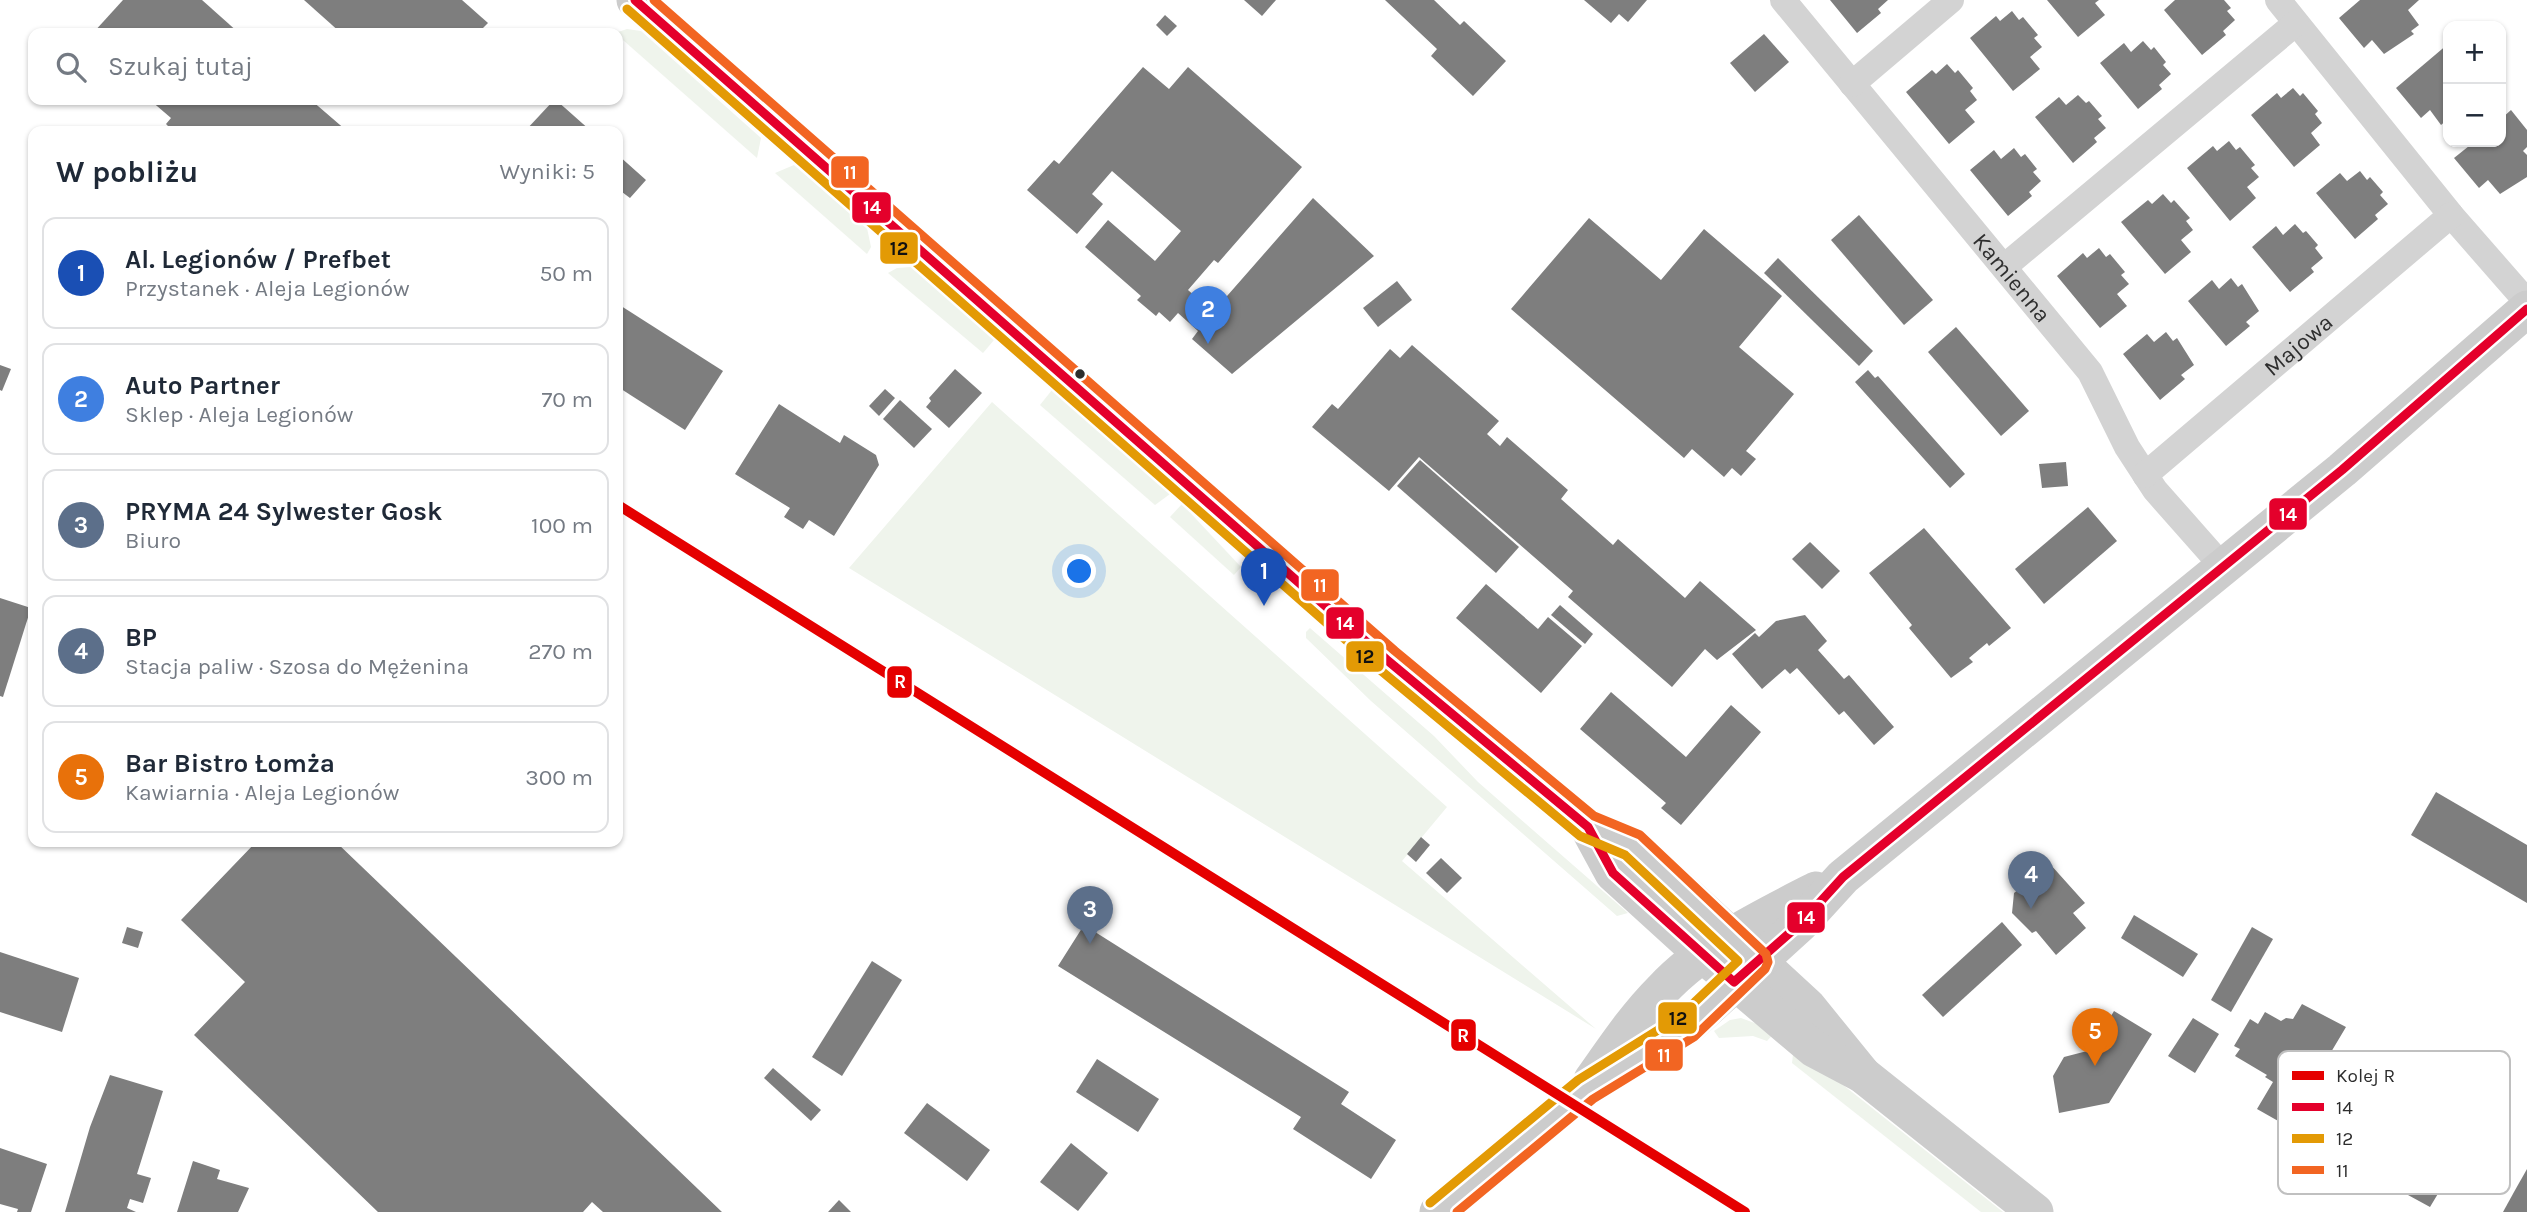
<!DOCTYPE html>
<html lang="pl">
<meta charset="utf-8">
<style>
body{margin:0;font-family:Karla,sans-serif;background:#f2f2f3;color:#1f2937}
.controls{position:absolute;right:21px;top:21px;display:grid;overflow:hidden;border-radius:14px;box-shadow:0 2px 5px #0004}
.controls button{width:63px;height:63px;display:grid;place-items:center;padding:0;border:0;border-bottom:2px solid #e0e1e3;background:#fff;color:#1f2937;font:35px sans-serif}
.you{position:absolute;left:1080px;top:572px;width:24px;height:24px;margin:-18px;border:5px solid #fff;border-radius:50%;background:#1a73e8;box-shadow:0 0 0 10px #1a73e833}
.badge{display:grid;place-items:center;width:46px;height:46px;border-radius:50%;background:#777;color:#fff;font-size:23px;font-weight:700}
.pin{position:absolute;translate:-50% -58px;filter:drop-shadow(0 2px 4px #0008)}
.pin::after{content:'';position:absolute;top:37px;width:24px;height:21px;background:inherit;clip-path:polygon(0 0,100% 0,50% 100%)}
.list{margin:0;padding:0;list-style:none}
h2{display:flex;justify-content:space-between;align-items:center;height:91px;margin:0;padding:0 28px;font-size:30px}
h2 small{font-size:23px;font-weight:400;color:#747a83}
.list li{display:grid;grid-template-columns:46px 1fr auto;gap:21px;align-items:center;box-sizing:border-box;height:112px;margin:0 14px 14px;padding:0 14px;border:2px solid #e0e1e3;border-radius:14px}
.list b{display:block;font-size:26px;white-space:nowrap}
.list p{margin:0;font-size:23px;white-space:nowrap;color:#747a83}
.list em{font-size:23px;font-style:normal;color:#747a83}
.icon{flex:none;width:38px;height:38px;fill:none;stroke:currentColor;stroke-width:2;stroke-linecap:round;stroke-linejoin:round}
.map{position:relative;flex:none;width:2527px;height:1212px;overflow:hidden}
.search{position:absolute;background:#fff;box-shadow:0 2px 5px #0004;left:28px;top:28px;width:595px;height:77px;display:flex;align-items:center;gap:18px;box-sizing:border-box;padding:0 24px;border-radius:14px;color:#747a83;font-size:26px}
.panel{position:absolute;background:#fff;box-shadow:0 2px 5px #0004;left:28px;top:126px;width:595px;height:721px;border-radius:14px}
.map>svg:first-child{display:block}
</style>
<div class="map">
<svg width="2527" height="1212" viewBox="0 0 2527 1212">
<rect width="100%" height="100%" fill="#fff"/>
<g fill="#eff4ec">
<polygon points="627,29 641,31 761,138 757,158 615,33"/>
<polygon points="794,165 867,228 871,247 867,254 775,173"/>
<polygon points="911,267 994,340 983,353 888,273 897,268"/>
<polygon points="1052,390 1170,494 1155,505 1040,405"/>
<polygon points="992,402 1447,807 1402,861 1596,1029 849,568"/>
<polygon points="1182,504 1241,567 1234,575 1170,517"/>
<polygon points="1310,628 1434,736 1478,782 1628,913 1617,916 1371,701 1306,638 1306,632"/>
<polygon points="1741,1018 1776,1031 1767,1041 1753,1036 1719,1038 1714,1031 1730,1020"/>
<polygon points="1794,1046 2003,1212 1981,1212 1792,1063"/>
</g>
<g fill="#7e7e7e">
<polygon points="123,0 202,0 239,33 93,33"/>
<polygon points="304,0 462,0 488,23 478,33 341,33"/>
<polygon points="1244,0 1276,0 1262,16"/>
<polygon points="1385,0 1434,0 1460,25 1464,21 1506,61 1473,96 1431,56 1437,49"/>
<polygon points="1584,0 1647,0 1628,22 1619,14 1611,23"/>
<polygon points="1830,0 1888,0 1878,9 1881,13 1857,33"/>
<polygon points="2047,0 2099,0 2095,3 2105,15 2078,37"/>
<polygon points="2175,0 2224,0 2231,8 2227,11 2235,20 2223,31 2226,35 2202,55 2164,10"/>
<polygon points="2360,0 2419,0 2408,10 2419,25 2411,31 2414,34 2384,54 2372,40 2364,48 2339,18"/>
<polygon points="2012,11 2019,20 2023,17 2038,35 2034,38 2042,47 2030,57 2040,69 2013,91 1970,38 1996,16 2000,21"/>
<polygon points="1165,15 1177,26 1167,36 1156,25"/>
<polygon points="1764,34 1789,62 1755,92 1730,63"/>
<polygon points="2143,41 2151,50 2154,47 2166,62 2163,65 2171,74 2159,85 2162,89 2138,109 2100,63 2124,43 2131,52"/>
<polygon points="2448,44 2448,119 2441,125 2430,110 2421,118 2396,88"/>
<polygon points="1947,64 1955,73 1958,70 1973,88 1970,91 1977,100 1965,110 1975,122 1949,144 1906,92 1932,70 1936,74"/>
<polygon points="1143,67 1169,89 1188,67 1302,167 1218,263 1214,260 1188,290 1213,312 1313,198 1374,256 1232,374 1192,339 1198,331 1178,313 1170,322 1159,312 1156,316 1137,300 1141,296 1085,247 1108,220 1155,261 1181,231 1112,171 1092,194 1103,204 1077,234 1027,190 1054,160 1059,164"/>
<polygon points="2293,88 2300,96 2303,93 2318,111 2315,114 2322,123 2311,133 2320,145 2294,167 2251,115 2277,93 2281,98"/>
<polygon points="2078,95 2086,103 2089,101 2102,116 2098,119 2106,128 2094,138 2097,142 2073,163 2035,117 2059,97 2066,105"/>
<polygon points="150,100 311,100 347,131 173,131 166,124 171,118"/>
<polygon points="554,100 556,100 591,131 525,131"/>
<polygon points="2511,110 2527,130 2527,147 2523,151 2527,155 2527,177 2500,194 2488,180 2479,188 2454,158 2474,142 2501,142 2501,119"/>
<polygon points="2229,141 2236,150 2240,147 2255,165 2251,168 2259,177 2247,187 2256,198 2230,221 2187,168 2213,146 2217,151"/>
<polygon points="2014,148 2021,157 2025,154 2037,169 2033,172 2041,181 2029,192 2032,196 2008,216 1970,170 1994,150 2001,159"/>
<polygon points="618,155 646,180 630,198 622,192 618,196"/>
<polygon points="2360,171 2367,180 2370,177 2383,192 2380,195 2388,204 2375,215 2378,219 2355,239 2316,193 2340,173 2347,181"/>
<polygon points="2163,194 2171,203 2174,200 2190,218 2186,221 2193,230 2181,240 2191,252 2165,274 2121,222 2148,200 2152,204"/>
<polygon points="1859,215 1933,300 1904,325 1831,240"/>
<polygon points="1589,218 1661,280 1704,229 1782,296 1739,347 1794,394 1746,451 1756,459 1741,476 1732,468 1724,477 1692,449 1684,458 1511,309"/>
<polygon points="2295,224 2303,233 2306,231 2318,245 2315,248 2323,258 2311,268 2314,272 2290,292 2252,247 2276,226 2283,235"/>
<polygon points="2099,248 2106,257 2110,254 2125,272 2121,275 2129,284 2117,294 2127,306 2100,328 2057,276 2083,253 2087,258"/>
<polygon points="1778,258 1873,351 1859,366 1764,273"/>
<polygon points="2231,278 2238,287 2242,284 2259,311 2246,322 2250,326 2226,346 2188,301 2212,280 2219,289"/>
<polygon points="1397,281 1412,300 1378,327 1363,308"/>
<polygon points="618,304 723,371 685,430 618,387"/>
<polygon points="1956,327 2029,411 2001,436 1928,352"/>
<polygon points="2166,332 2173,341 2177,338 2194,365 2181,375 2185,379 2160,400 2123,354 2147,334 2154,342"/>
<polygon points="1412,345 1499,421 1487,434 1500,446 1507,437 1568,490 1561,499 1613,545 1618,539 1685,598 1700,581 1756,630 1717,660 1705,649 1672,687 1568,597 1573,591 1419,457 1389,491 1312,427 1332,404 1338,409 1390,349 1400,358"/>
<polygon points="0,365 11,369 2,391 0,390"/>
<polygon points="955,369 982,393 949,428 926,407 931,401 929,398"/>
<polygon points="1868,370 1875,378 1878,376 1965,474 1950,488 1855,382"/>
<polygon points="885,389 895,398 879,416 869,406"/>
<polygon points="900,400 932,429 914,448 883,419"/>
<polygon points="779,404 840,443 844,435 876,455 879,465 834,536 809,520 803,529 784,517 790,508 735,474"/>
<polygon points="1420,460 1519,547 1496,573 1397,486"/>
<polygon points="2066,462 2068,486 2042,488 2039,464"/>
<polygon points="2088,507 2117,541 2044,604 2015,569"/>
<polygon points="1924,528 2011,628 1989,646 1987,643 1969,658 1973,662 1951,678 1909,628 1912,625 1869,573"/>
<polygon points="1810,542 1840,571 1822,589 1792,559"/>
<polygon points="1486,584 1538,629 1548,617 1582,646 1541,693 1456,618"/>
<polygon points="0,598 31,608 3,697 0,696"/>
<polygon points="1560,605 1593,634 1585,644 1551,615"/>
<polygon points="1805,615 1827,641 1818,650 1844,679 1849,675 1894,727 1874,745 1844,711 1839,715 1797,668 1790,674 1785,669 1762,689 1732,654 1755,633 1759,637 1776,621"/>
<polygon points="1611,692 1686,757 1731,705 1761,732 1681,825 1661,808 1666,803 1580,729"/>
<polygon points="2436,792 2527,845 2527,903 2411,835"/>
<polygon points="1421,837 1430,845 1416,862 1407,854"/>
<polygon points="256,842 336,842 722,1212 603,1212 592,1202 583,1212 378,1212 194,1035 245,982 181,920"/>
<polygon points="1441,858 1462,878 1447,893 1426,873"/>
<polygon points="2050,864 2085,903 2073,913 2086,928 2056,955 2036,931 2032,933 2012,913 2014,893"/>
<polygon points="2134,915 2198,954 2183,977 2121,938"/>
<polygon points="2002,922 2022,945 1943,1017 1922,995"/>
<polygon points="1084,925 1349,1092 1341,1104 1396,1140 1371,1179 1293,1129 1301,1117 1058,966"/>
<polygon points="127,927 143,932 138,948 122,943"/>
<polygon points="2252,927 2273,939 2231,1012 2211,1000"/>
<polygon points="0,952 79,978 62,1032 0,1012"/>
<polygon points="872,961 902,980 842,1076 812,1057"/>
<polygon points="2302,1004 2346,1027 2287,1126 2257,1109 2273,1082 2265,1077 2267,1075 2235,1056 2240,1049 2234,1046 2250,1019 2258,1024 2265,1012 2281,1021 2286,1018 2293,1019"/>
<polygon points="2114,1011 2152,1034 2109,1103 2059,1113 2053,1076 2064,1057 2091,1050"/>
<polygon points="2193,1018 2219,1034 2195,1073 2168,1056"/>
<polygon points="1097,1059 1159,1099 1138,1132 1076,1092"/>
<polygon points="2372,1067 2421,1095 2401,1129 2457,1162 2430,1207 2408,1195 2410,1191 2374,1170 2372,1174 2356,1164 2355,1157 2360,1155 2351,1118 2346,1120 2344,1115 2365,1085 2362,1083"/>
<polygon points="773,1068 821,1110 811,1121 764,1078"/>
<polygon points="110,1075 163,1091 137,1174 151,1178 143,1203 130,1199 127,1208 136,1212 65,1212 90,1127"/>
<polygon points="927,1103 990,1150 967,1181 904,1133"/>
<polygon points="1071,1143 1108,1173 1078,1211 1040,1182"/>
<polygon points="0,1148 47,1164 31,1212 17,1212 18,1209 0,1204"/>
<polygon points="193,1161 220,1170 217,1179 249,1188 238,1212 177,1212"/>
<polygon points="2527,1169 2527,1212 2503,1212 2514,1192"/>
<polygon points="839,1200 851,1212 828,1212"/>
</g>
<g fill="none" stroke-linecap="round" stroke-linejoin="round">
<g stroke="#d3d3d3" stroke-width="26">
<path id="s1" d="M 1783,0 L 2090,372 L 2127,447 L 2155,490 L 2223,567"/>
<polyline points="2278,0 2451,215 2527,302"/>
<polyline points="1852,84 1951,0"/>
<polyline points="2004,267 2296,23"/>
<path id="s2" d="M 2145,475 L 2451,215"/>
</g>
<g stroke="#ccc" stroke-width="37">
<polyline points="635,0 1387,660 1588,827 1632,845 1807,1006 1863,1075"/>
<polyline points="1588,827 1613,873 1702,954 1814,1049 1863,1075 2035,1212"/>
<path d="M 1592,1080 C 1614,1049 1635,1017 1662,990 C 1703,946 1763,917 1816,890"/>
<polyline points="1438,1212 1586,1089 1687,1027 1801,923 1843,877 2342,470 2527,309"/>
</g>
<g stroke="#fff" stroke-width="14">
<polyline id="bus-1" points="635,0 1387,660 1588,827 1613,873 1734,982 1801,923 1843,877 2342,470 2527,309"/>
</g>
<g stroke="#fff" stroke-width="14">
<polyline id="bus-2" points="627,9 1379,669 1580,836 1625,855 1738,961 1679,1017 1578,1080 1430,1203"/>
</g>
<g stroke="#fff" stroke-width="14">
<polyline id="bus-3" points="654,0 1395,651 1594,816 1640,835 1766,954 1768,962 1765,969 1694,1037 1593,1099 1457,1212"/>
</g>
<use href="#bus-1" stroke="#e4002b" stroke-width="9"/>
<use href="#bus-2" stroke="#e39a05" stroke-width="9"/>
<use href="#bus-3" stroke="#f26522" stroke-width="9"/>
<g stroke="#fff" stroke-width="16">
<polyline id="rail-1" points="618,505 1745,1212"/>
</g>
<use href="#rail-1" stroke="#e50000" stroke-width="10"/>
</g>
<circle fill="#2e2e2e" stroke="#fff" stroke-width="2.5" cx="1080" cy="374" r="6"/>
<g text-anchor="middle" stroke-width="7" stroke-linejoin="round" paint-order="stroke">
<g font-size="23" fill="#2e2e2e" stroke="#fff">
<text dy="8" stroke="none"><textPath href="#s1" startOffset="360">Kamienna</textPath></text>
<text dy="8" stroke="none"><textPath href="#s2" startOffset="201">Majowa</textPath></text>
</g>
</g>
<rect x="2278" y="1051" width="232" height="143" rx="10" fill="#fff" stroke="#c0c0c0" stroke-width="2"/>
<rect x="2292" y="1071" width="32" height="9" fill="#e50000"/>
<rect x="2292" y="1103" width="32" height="8" fill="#e4002b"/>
<rect x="2292" y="1134" width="32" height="9" fill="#e39a05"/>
<rect x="2292" y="1166" width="32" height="8" fill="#f26522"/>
<g font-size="19" fill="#2e2e2e">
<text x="2336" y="1082">Kolej R</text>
<text x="2336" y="1114">14</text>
<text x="2336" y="1145">12</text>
<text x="2336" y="1177">11</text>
</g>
<g stroke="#fff" stroke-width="2.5">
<rect x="830" y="155" width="40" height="34" rx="7" fill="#f26522"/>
<rect x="851" y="191" width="41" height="33" rx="7" fill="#e4002b"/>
<rect x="879" y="231" width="40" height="34" rx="7" fill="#e39a05"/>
<rect x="2268" y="497" width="40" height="34" rx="7" fill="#e4002b"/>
<rect x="1300" y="568" width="40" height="34" rx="7" fill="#f26522"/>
<rect x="1325" y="606" width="40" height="34" rx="7" fill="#e4002b"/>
<rect x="1345" y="640" width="40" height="33" rx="7" fill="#e39a05"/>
<rect x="886" y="665" width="27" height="34" rx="7" fill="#e50000"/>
<rect x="1786" y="901" width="40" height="33" rx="7" fill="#e4002b"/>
<rect x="1657" y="1001" width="41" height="34" rx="7" fill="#e39a05"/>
<rect x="1450" y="1018" width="27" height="34" rx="7" fill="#e50000"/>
<rect x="1644" y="1038" width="40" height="34" rx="7" fill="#f26522"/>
</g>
<g font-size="19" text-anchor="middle" font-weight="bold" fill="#fff">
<text x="850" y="179">11</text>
<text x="872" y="214">14</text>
<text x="2288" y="521">14</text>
<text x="1320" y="592">11</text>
<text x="1345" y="630">14</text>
<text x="900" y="688">R</text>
<text x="1806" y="924">14</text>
<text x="1463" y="1042">R</text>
<text x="1664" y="1062">11</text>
</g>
<g font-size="19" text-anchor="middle" font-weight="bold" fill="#111">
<text x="899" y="255">12</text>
<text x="1365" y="663">12</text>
<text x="1678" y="1025">12</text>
</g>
</svg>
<div class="controls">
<button>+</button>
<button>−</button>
</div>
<div class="you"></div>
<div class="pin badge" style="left:1264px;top:606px;background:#1a4fb4">1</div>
<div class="pin badge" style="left:1208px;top:344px;background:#3f7fe0">2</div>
<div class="pin badge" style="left:1090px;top:944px;background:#5c6f8a">3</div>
<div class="pin badge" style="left:2031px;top:909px;background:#5c6f8a">4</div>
<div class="pin badge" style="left:2095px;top:1066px;background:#e8710a">5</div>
<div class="search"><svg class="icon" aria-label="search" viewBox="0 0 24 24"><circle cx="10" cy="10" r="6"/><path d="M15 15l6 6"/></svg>Szukaj tutaj</div>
<section class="panel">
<h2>W pobliżu<small>Wyniki: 5</small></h2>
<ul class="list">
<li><span class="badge" style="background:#1a4fb4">1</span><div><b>Al. Legionów / Prefbet</b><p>Przystanek · Aleja Legionów</p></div><em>50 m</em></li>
<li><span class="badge" style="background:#3f7fe0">2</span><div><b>Auto Partner</b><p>Sklep · Aleja Legionów</p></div><em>70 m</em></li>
<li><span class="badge" style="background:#5c6f8a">3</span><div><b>PRYMA 24 Sylwester Gosk</b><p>Biuro</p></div><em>100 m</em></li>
<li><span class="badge" style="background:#5c6f8a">4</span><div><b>BP</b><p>Stacja paliw · Szosa do Mężenina</p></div><em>270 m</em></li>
<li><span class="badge" style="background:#e8710a">5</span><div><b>Bar Bistro Łomża</b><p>Kawiarnia · Aleja Legionów</p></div><em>300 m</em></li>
</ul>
</section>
</div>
